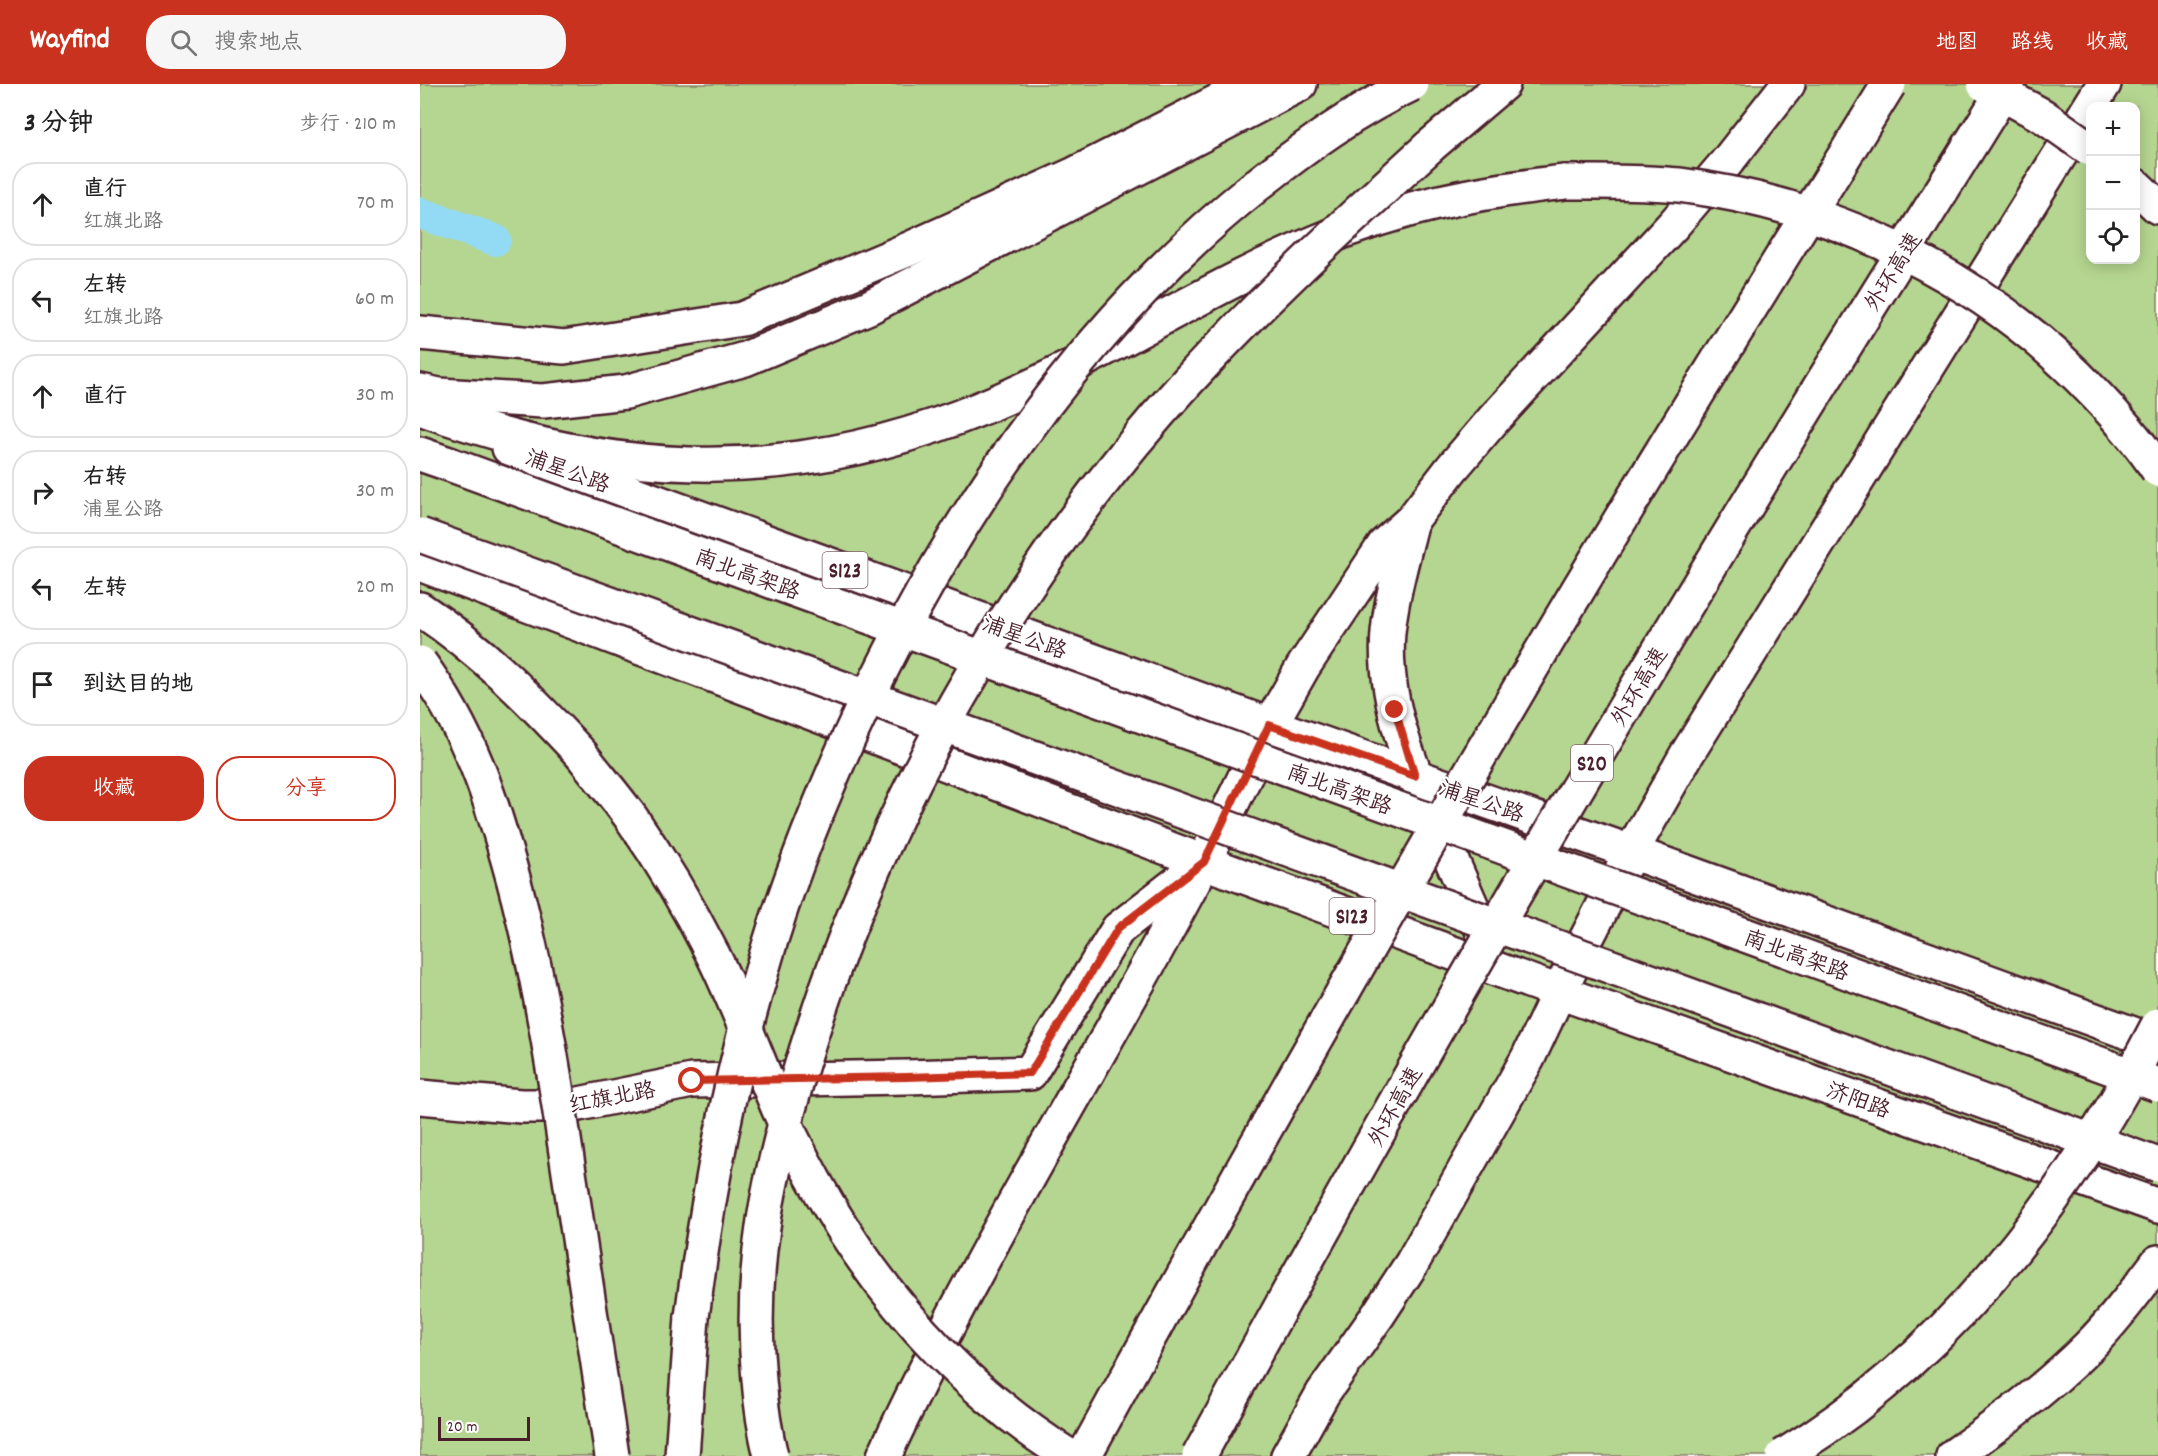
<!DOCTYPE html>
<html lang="zh">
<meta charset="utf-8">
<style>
body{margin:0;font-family:Dekko,"LXGW WenKai TC",sans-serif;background:#f6f6f6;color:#222}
.controls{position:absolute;right:18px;top:18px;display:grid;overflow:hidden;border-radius:12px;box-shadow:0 3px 15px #0003}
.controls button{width:54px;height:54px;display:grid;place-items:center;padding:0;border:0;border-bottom:2px solid #e0e0e0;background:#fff;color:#222;font:30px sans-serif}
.scale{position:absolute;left:18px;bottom:15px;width:92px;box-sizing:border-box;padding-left:6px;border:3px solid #4a1f2b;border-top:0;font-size:16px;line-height:21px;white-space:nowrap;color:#4a1f2b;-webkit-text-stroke:4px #fff;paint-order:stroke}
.stop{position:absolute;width:18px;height:18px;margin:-14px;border:4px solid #c8321e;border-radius:50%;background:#fff}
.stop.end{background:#c8321e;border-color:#fff;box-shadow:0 2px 6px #0008}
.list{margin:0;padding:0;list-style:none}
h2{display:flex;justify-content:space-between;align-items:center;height:78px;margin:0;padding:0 24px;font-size:26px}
h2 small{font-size:20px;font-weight:400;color:#767676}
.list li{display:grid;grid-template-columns:39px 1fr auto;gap:18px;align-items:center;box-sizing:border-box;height:84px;margin:0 12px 12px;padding:0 12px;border:2px solid #e0e0e0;border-radius:24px}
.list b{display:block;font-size:22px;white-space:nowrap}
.list p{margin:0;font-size:20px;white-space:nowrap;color:#767676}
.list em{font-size:20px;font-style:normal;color:#767676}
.actions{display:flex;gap:12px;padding:18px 24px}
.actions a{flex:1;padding:14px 0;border:2px solid #c8321e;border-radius:24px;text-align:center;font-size:21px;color:#c8321e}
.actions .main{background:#c8321e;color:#fff}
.icon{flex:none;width:33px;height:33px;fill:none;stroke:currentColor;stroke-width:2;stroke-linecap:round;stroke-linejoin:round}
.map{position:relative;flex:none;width:1738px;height:1372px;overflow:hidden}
header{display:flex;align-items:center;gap:36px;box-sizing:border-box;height:84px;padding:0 30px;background:#c8321e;color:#fff}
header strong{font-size:28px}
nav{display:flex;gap:33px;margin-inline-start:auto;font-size:21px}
.search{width:420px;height:54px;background:#f6f6f6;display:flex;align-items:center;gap:15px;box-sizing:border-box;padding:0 21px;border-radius:24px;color:#767676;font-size:22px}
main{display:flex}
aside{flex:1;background:#fff}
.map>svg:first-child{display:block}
</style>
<header>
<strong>Wayfind</strong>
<div class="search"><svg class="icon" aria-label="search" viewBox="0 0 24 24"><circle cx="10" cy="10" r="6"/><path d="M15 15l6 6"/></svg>搜索地点</div>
<nav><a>地图</a><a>路线</a><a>收藏</a></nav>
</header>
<main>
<aside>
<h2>3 分钟<small>步行 · 210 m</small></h2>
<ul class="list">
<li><svg class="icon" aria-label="ahead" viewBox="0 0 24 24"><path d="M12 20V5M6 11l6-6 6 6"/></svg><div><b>直行</b><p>红旗北路</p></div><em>70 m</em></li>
<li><svg class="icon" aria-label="left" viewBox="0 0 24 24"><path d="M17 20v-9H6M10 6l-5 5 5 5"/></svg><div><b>左转</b><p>红旗北路</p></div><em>60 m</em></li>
<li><svg class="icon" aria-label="ahead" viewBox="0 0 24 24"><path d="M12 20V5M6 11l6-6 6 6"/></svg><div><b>直行</b></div><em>30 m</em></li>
<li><svg class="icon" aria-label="right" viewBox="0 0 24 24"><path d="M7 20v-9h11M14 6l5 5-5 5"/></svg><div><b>右转</b><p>浦星公路</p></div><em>30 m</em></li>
<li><svg class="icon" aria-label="left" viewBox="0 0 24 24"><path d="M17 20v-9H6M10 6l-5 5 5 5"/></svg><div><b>左转</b></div><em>20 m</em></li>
<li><svg class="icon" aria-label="arrive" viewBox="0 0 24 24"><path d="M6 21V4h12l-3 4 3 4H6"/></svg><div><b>到达目的地</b></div></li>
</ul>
<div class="actions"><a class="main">收藏</a><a>分享</a></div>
</aside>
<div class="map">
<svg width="1738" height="1372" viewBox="0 0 1738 1372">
<rect width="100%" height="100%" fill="#fff"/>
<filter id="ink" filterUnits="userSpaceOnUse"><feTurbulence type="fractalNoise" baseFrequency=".0167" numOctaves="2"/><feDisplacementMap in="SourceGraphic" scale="12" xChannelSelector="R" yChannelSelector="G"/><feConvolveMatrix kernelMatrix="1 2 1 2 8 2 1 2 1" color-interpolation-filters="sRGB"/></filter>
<g filter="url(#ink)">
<path fill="#b5d690" stroke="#807a5e" stroke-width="1.5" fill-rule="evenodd" d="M 0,0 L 1738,0 L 1738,1372 L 0,1372 ZM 1670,22 L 1716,22 L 1716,176 L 1670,176 Z"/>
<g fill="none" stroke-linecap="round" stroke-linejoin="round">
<polyline stroke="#93daf5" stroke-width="32" points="0,129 75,156"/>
<g stroke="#4a1f2b" stroke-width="38">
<g id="minor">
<polyline points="0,249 144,263 322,235 489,165 655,90 832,0"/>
<polyline points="0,1013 101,1022 149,1022 272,997 487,993 610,989 698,845 784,778"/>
</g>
</g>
<g stroke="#4a1f2b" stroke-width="38">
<g id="major">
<polyline points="89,364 850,641 1211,768 1738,959"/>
<path d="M 992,436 C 983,473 972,510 968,548 C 962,619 994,691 1022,754 C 1037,788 1051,821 1066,855"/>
<polyline points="0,480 784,778 1139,908 1738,1122"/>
<polyline points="789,767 850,641 883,583 965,460 992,436 1032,384 1073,336 1254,140 1306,79 1368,0"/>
<polyline points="1139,908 1211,768 1267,670 1684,0"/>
</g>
</g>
<g stroke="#4a1f2b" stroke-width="38">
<g id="highway">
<polyline points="1009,63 1083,0"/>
<polyline points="1716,102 1738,123"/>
<polyline points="0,307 19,311 123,317 206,308 325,275 449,223 880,0"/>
<path d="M 0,324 C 184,391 354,403 539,333 C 664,286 775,208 899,157 C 978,123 1060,107 1145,98"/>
<polyline points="0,370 29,380"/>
<path d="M 0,525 C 61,565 112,617 161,670"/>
<polyline points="262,1372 272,1233"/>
<path d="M 464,1372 C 558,1168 679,977 784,778"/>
<polyline points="868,1372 903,1309 958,1231 992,1179 1108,974 1139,908"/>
<path d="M 1533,1372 C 1581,1339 1627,1304 1668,1263 C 1694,1237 1716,1207 1738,1178"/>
</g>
</g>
<use href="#minor" stroke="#fff" stroke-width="33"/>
<use href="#major" stroke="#fff" stroke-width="33"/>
<use href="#highway" stroke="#fff" stroke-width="33"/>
<g stroke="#4a1f2b" stroke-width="38" stroke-linecap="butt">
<g id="highway-bridge">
<polyline points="1564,0 1623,32 1670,65"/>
<path d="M 1145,98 C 1183,98 1221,97 1259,101 C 1418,121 1568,195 1677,312 C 1699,335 1720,359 1738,386"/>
<polyline points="29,380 1738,1001"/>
<polyline points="0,451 1738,1081"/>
<path d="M 0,579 C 50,648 71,713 93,794 C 117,882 132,971 145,1062 C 161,1165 176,1269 192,1372"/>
<path d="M 161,670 C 178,692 196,713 212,735 C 242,778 269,824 293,871 C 318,921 337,975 359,1026 C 423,1168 515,1288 649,1372"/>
<path d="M 272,1233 C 288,1109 309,995 345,876 C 366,802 395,730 426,660 C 522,449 654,247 837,101 C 885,63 936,26 992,0"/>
<path d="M 351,1372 C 345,1348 341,1322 339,1296 C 328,1182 349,1089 382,980 C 458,729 590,492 767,298 C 843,215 926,139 1009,63"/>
<path d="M 664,1372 C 803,1117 946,864 1094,614 C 1215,407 1343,204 1469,0"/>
<path d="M 779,1372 C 909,1133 1043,896 1182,662 C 1314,439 1451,220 1588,0"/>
<path d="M 1363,1372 C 1530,1271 1650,1112 1738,941"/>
</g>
</g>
<use href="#highway-bridge" stroke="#fff" stroke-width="33"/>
</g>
</g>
<g fill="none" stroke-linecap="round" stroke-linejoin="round" filter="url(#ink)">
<polyline stroke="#c8321e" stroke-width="8" points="272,997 487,993 610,989 698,844 784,778 849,641 995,692 975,626"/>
</g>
<g text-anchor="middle" stroke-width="4.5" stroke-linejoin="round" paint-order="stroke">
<g fill="#fff" stroke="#80626b" stroke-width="1.5">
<rect x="402.5" y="468" width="45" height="36" rx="4.5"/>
<rect x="1151" y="661" width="42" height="36" rx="4.5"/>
<rect x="909.5" y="814" width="45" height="36" rx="4.5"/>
</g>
<g font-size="21" font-weight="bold" fill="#4a1f2b">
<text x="425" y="493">S123</text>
<text x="1172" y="686">S20</text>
<text x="932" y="839">S123</text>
</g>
<g font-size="22" fill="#4a1f2b" stroke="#fff">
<text transform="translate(1472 187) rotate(-58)" y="8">外环高速</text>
<text transform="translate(148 386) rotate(20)" y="8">浦星公路</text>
<text transform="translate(328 489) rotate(20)" y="8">南北高架路</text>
<text transform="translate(605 552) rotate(20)" y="8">浦星公路</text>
<text transform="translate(1218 602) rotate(-59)" y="8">外环高速</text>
<text transform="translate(920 704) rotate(20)" y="8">南北高架路</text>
<text transform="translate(1062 716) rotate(19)" y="8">浦星公路</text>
<text transform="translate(1377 870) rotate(20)" y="8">南北高架路</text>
<text transform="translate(192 1012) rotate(-11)" y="8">红旗北路</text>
<text transform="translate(1439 1015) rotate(20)" y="8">济阳路</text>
<text transform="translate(974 1022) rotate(-61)" y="8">外环高速</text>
</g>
</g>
</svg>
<div class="controls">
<button>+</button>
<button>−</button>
<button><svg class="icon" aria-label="locate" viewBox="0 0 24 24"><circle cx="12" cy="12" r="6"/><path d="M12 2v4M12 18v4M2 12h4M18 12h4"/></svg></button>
</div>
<div class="scale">20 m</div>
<div class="stop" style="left:272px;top:997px"></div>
<div class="stop end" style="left:975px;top:626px"></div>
</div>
</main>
